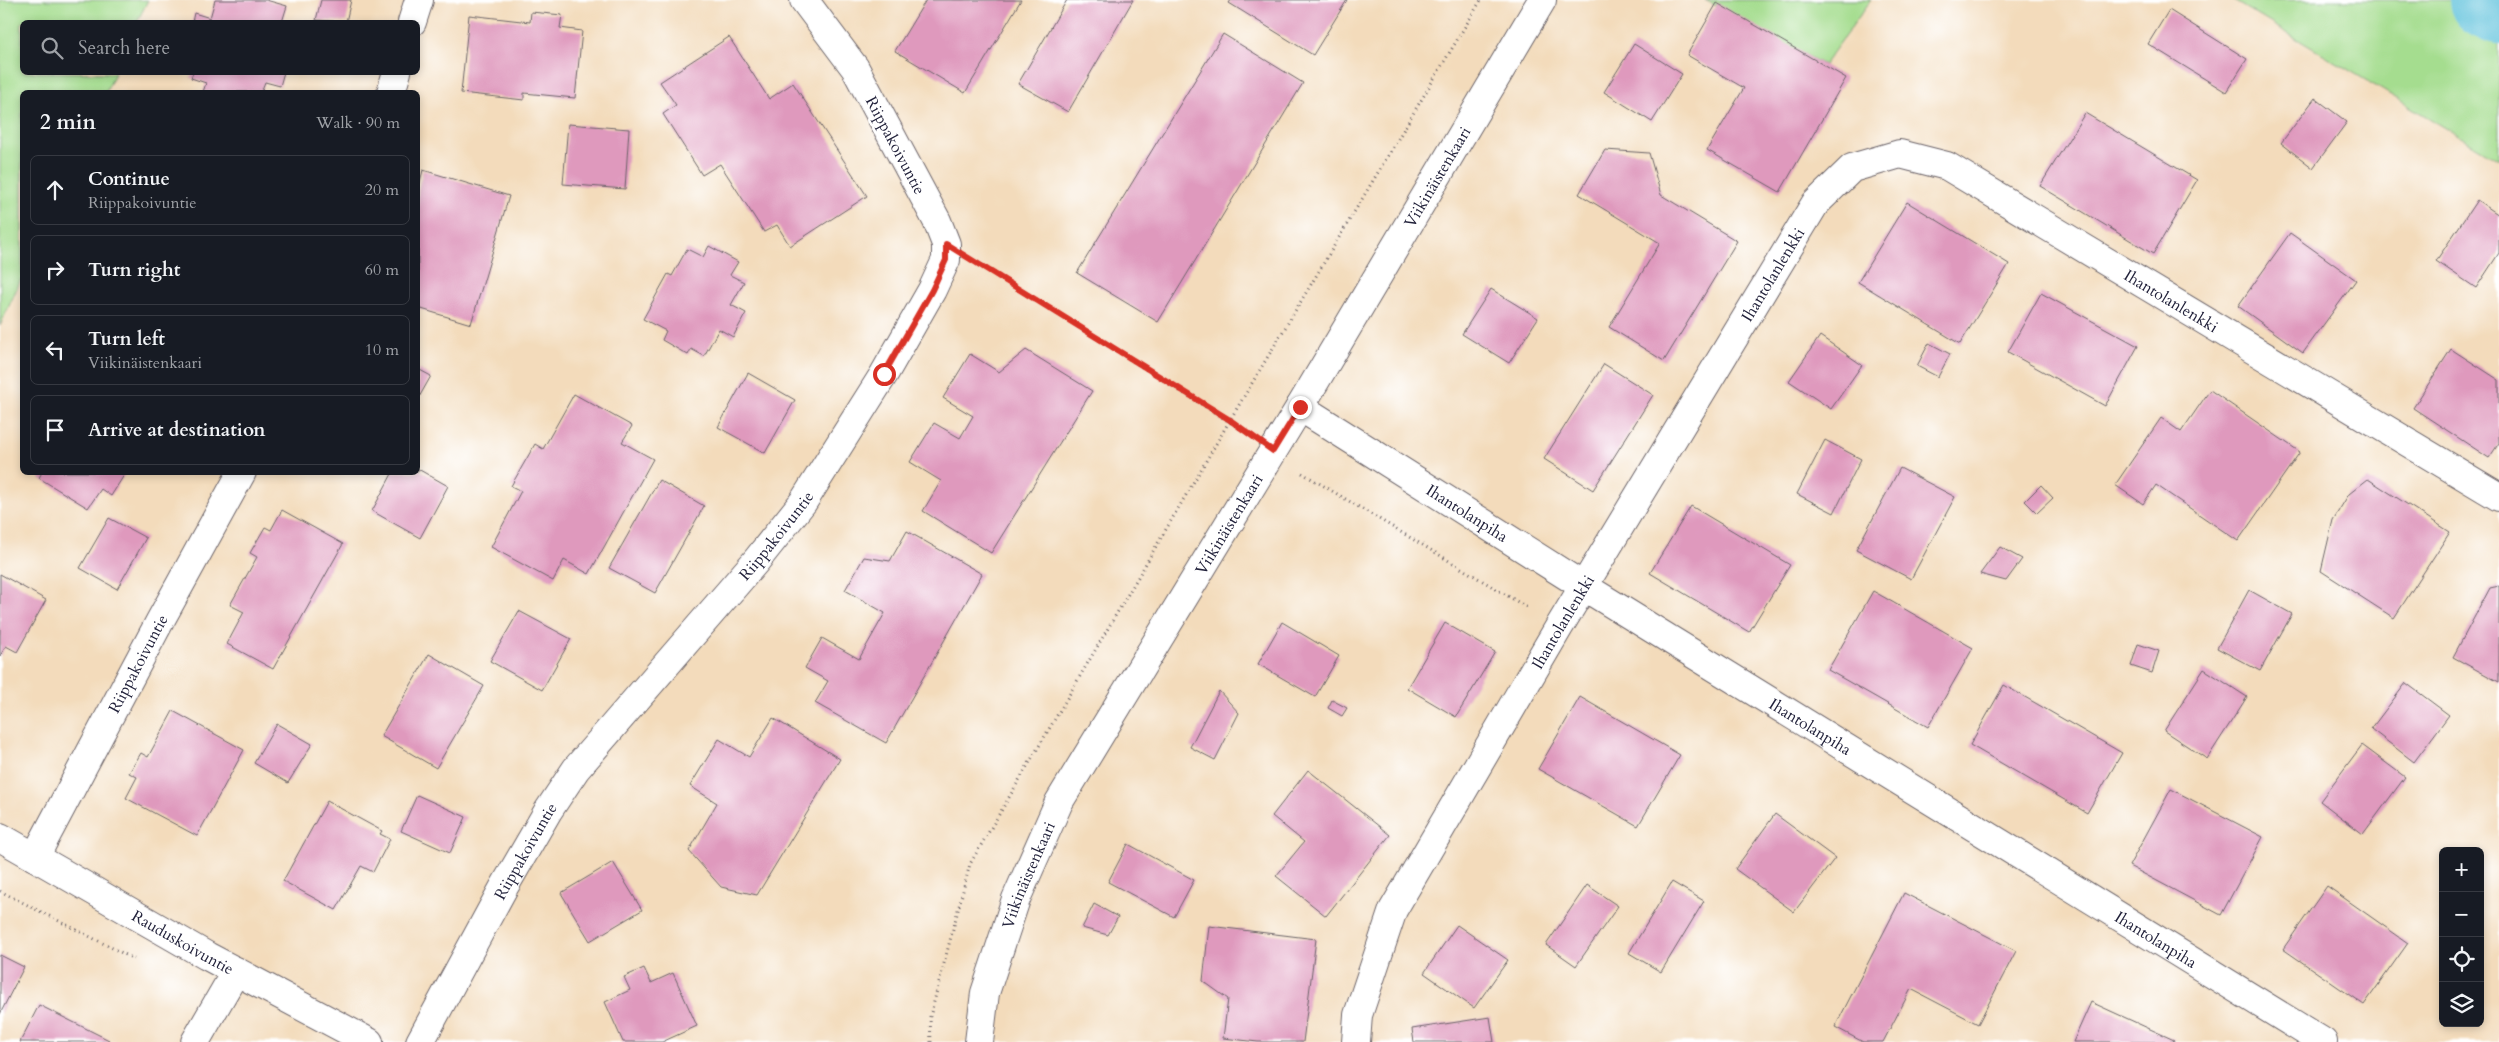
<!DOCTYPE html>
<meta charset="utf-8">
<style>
body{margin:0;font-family:Cardo,serif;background:#242831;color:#f1f3f6}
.controls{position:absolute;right:15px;bottom:15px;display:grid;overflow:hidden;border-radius:8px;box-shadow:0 2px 8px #0003}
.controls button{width:45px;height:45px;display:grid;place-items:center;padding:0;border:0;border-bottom:1px solid #363941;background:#171b24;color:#f1f3f6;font:25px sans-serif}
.stop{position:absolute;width:15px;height:15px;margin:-11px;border:4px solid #d93025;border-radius:50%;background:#fff}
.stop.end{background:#d93025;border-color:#fff;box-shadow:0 1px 5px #0008}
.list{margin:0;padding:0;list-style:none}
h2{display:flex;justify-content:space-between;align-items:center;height:65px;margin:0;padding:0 20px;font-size:21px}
h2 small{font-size:16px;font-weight:400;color:#9ea1a6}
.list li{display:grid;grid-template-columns:32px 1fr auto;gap:15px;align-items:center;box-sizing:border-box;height:70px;margin:0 10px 10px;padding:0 10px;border:1px solid #363941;border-radius:8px}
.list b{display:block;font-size:19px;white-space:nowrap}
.list p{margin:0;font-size:16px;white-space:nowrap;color:#9ea1a6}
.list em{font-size:16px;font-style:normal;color:#9ea1a6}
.icon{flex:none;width:28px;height:28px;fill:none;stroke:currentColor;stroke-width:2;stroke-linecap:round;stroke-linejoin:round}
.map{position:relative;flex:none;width:2499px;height:1042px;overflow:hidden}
.search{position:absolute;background:#171b24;box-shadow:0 2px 8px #0003;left:20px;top:20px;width:400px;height:55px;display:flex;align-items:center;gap:12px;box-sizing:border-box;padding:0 18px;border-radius:8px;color:#9ea1a6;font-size:19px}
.panel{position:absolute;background:#171b24;box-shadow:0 2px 8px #0003;left:20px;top:90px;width:400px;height:385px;border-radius:8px}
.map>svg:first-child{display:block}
</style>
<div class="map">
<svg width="2499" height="1042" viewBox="0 0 2499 1042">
<rect width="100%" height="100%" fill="#fff"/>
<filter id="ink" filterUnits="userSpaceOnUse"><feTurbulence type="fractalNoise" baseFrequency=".02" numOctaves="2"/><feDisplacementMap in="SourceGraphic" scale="10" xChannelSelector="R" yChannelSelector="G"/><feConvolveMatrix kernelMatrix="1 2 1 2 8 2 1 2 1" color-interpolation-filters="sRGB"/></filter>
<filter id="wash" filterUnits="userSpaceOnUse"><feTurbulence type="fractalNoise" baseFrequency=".0096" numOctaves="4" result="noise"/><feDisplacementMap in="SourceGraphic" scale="20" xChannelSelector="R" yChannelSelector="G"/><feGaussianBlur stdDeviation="1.12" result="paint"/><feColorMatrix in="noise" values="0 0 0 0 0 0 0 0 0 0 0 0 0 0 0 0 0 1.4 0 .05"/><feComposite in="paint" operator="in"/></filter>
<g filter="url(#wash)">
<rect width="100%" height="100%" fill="#f3dbbb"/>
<g fill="#a5dd8f" stroke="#648065">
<polygon points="0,0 148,0 137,22 22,22 22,72 115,73 106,92 22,92 22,277 0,326"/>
<polygon points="1705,0 1871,0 1824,65"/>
<polygon points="2232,0 2499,0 2499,160"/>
</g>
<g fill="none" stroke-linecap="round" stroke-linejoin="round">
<polyline stroke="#5dc1db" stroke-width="76" points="2487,0 2499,6"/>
</g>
<g id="blocks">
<g fill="#df99bd">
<polygon points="215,0 266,0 287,6 282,22 192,22 194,13 210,18"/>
<polygon points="321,0 351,0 346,22 316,20"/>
<polygon points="926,0 1021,0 965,93 895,51"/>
<polygon points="1067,0 1133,0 1068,112 1018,84"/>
<polygon points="1231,0 1347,0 1313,55 1229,3"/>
<polygon points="1717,3 1846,78 1780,192 1707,150 1744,88 1687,55"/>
<polygon points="2169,10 2247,59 2226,92 2148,44"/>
<polygon points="531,12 562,15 560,28 582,31 575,98 524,93 524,100 461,93 469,15 530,22"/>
<polygon points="1223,34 1303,83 1158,322 1077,273"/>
<polygon points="729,37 769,99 793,83 867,196 790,246 777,225 764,232 720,164 702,175 663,114 676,105 660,82"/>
<polygon points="1634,44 1682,74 1652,122 1604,92"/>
<polygon points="193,72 284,72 280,86 265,82 261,92 203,92 206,83 191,78"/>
<polygon points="2315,98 2347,122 2313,168 2281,143"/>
<polygon points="2085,113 2197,180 2153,254 2040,186"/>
<polygon points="568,124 629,129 625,189 563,184"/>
<polygon points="1605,150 1649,153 1661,195 1737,241 1664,361 1609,327 1660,243 1579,194"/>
<polygon points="423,170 509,196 471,324 418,308 418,190"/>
<polygon points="2477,200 2499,215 2499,253 2476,288 2436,261"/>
<polygon points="1907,202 2009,264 1960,344 1858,282"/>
<polygon points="2290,233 2356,280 2303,353 2238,306"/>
<polygon points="709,246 738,262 730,275 744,282 731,305 746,313 733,337 719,329 704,356 691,349 688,355 662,340 666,331 643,319 668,274 672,276 687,249 703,257"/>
<polygon points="1491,289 1538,318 1509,363 1462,334"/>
<polygon points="2041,293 2138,346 2105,406 2008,352"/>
<polygon points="1820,336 1862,365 1831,409 1789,381"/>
<polygon points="1929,343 1950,354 1938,377 1917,366"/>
<polygon points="2451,349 2499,380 2499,443 2489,458 2413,408"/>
<polygon points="1026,350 1092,391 991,553 923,511 941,481 910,462 934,423 960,438 973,416 943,398 970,354 999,372"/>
<polygon points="1604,364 1653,395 1593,490 1544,459"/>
<polygon points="418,369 431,376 418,399"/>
<polygon points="748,373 795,400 765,453 718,427"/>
<polygon points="2210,390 2300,452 2238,541 2156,485 2143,504 2115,485 2161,418 2181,432"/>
<polygon points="574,394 632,426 622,442 653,459 589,574 564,560 553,581 491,547 521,491 511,486 535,444 543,449"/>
<polygon points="1825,440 1861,459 1834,513 1797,494"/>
<polygon points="1900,468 1955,497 1911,579 1856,550"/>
<polygon points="418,469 448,486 420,538 372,511 393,472 418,472"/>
<polygon points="42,472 126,472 111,496 101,489 88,508 39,478"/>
<polygon points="2368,479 2450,532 2394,618 2321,571 2333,520 2349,494"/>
<polygon points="659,480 704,506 655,593 609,568"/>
<polygon points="2041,485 2053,498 2037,513 2025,501"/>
<polygon points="1691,506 1790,565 1749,632 1650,573"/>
<polygon points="282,510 343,544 273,669 227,644 244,612 230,605 257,557 250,553 265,527 271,530"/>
<polygon points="109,518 146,538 117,589 80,568"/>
<polygon points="907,531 982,574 886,743 815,703 828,681 805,668 822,638 859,659 885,613 845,590 864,557 890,561"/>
<polygon points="2000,547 2022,559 2006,581 1980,574"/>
<polygon points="0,574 46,600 17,652 6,646 0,656"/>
<polygon points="2499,586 2499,682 2453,657 2490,588"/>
<polygon points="2249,590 2292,614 2260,671 2217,648"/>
<polygon points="1873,591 1973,648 1928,727 1828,670"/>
<polygon points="519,611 571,639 542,690 490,661"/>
<polygon points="1282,622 1339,656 1315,697 1258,664"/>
<polygon points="1445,623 1495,652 1456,717 1407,688"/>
<polygon points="2138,644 2159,651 2152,673 2131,666"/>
<polygon points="429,654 484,686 436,768 381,736"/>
<polygon points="2204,669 2247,697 2207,759 2164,731"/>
<polygon points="2406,683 2449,715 2414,762 2371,729"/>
<polygon points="2004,685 2122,753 2087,813 1970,745"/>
<polygon points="1219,691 1239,713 1215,760 1190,747"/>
<polygon points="1580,697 1680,755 1638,826 1538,769"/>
<polygon points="1332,700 1347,708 1342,716 1328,708"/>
<polygon points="173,711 244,750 197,836 126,798 137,777 129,773 141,753 148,757"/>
<polygon points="773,718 840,759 757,895 721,887 689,851 717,803 690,786 719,739 749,757"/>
<polygon points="277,724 312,744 288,783 254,763"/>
<polygon points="2362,745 2405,777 2363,834 2320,801"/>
<polygon points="1308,770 1390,835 1326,916 1276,876 1304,842 1272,816"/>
<polygon points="2171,789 2263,837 2221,915 2129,866"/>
<polygon points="417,795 466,817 450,853 401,831"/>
<polygon points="327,801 382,831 380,834 390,839 373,872 361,866 336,910 283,881"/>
<polygon points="1775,814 1835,858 1794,912 1735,869"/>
<polygon points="1128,844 1194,880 1174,917 1108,882"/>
<polygon points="613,862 642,910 590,941 561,893"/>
<polygon points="1672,882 1704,901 1661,972 1629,953"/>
<polygon points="1587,885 1618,906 1576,966 1546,945"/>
<polygon points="2327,886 2408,943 2364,1005 2283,949"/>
<polygon points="1904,893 2016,951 1978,1024 1911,989 1883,1042 1863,1042 1835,1027"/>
<polygon points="1094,904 1118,917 1108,935 1082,928"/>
<polygon points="1457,925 1508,960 1474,1008 1424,973"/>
<polygon points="1209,926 1316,939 1303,1042 1258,1042 1223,1038 1228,999 1203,981"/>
<polygon points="0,955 24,967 0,1014"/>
<polygon points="644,968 651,983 673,973 697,1026 662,1042 623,1042 605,1002 630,990 624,977"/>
<polygon points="2091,1002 2174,1040 2173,1042 2073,1042"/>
<polygon points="39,1005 109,1040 108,1042 20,1042"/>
<polygon points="1490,1017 1494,1042 1414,1042 1412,1029"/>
</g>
</g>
</g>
<g filter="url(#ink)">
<use href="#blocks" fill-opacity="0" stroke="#6b6368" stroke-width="1"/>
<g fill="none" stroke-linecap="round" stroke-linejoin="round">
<g stroke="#6b6368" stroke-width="30">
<g id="minor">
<polyline points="412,22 419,0"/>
<polyline points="391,92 397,72"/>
<path id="s1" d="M 1300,407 L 1583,586 L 2323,1042"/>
<path id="s2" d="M 0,837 L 207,956 L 369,1042"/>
<path id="s3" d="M 35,857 L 160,621 L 242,472"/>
<polyline points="195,1042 236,971"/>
<path id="s4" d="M 420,1042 L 504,887 L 548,811 L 576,769 L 756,561 L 803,502 L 884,374 L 932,290 L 946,260 L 946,244 L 937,221 L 855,68 L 804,0"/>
<path id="s5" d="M 1356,1042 L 1358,1015 L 1393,910 L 1559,627 L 1815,204 L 1852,168 L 1900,154 L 1947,166 L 2499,497"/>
</g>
</g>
<g stroke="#6b6368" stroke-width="30">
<g id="tertiary">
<path id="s6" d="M 979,1042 L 985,993 L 1016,899 L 1059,802 L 1300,407 L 1542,0"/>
</g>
</g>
<g stroke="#6b6368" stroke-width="3" stroke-dasharray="1 4" stroke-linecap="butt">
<polyline points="981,265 1244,431"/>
<polyline points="1302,473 1528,608"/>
<polyline points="0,891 134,959"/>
<polyline points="931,1042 930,1017 970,864 1230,420 1481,0"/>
</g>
<use href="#minor" stroke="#fff" stroke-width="28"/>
<use href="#tertiary" stroke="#fff" stroke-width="28"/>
</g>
</g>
<g fill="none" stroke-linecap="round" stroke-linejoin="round" filter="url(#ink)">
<polyline stroke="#d93025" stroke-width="6" points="884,374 932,290 946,260 946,244 1230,420 1273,451 1300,407"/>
</g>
<g text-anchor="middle" stroke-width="5" stroke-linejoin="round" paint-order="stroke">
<g font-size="16" fill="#22223b" stroke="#fff">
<text transform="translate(896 145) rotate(62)" y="6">Riippakoivuntie</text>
<text dy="6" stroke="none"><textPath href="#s6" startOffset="985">Viikinäistenkaari</textPath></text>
<text dy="6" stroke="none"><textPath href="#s5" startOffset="878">Ihantolanlenkki</textPath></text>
<text dy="6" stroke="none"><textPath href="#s5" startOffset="1372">Ihantolanlenkki</textPath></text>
<text dy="6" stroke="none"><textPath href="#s1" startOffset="198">Ihantolanpiha</textPath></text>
<text dy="6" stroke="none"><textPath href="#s6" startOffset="580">Viikinäistenkaari</textPath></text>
<text dy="6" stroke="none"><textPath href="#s4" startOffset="622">Riippakoivuntie</textPath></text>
<text dy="6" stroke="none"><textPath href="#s5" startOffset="472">Ihantolanlenkki</textPath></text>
<text dy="6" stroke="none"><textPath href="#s3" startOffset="219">Riippakoivuntie</textPath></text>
<text dy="6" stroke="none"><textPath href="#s1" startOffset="602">Ihantolanpiha</textPath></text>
<text dy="6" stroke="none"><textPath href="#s4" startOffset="218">Riippakoivuntie</textPath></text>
<text dy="6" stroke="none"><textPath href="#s6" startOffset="175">Viikinäistenkaari</textPath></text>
<text dy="6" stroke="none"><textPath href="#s1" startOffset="1008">Ihantolanpiha</textPath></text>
<text dy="6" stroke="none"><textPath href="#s2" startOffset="211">Rauduskoivuntie</textPath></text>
</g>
</g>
</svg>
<div class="controls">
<button>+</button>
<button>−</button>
<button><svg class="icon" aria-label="locate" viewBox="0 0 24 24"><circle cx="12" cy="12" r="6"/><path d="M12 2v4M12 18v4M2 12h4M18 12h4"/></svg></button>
<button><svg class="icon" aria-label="layers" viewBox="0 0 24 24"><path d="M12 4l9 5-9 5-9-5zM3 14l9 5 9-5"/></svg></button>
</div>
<div class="stop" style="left:884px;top:374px"></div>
<div class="stop end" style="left:1300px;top:407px"></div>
<div class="search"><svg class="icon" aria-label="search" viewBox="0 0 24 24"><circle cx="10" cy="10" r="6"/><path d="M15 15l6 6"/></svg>Search here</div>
<section class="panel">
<h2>2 min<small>Walk · 90 m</small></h2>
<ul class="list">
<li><svg class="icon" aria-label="ahead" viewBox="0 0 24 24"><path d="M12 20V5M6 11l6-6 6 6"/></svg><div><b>Continue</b><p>Riippakoivuntie</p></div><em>20 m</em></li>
<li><svg class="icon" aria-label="right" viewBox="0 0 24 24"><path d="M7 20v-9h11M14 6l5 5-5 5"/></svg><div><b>Turn right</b></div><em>60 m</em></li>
<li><svg class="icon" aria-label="left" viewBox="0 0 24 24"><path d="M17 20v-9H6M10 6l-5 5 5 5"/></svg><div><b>Turn left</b><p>Viikinäistenkaari</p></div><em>10 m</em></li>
<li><svg class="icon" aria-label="arrive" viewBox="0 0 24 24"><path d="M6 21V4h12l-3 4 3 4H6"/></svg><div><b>Arrive at destination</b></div></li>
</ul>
</section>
</div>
